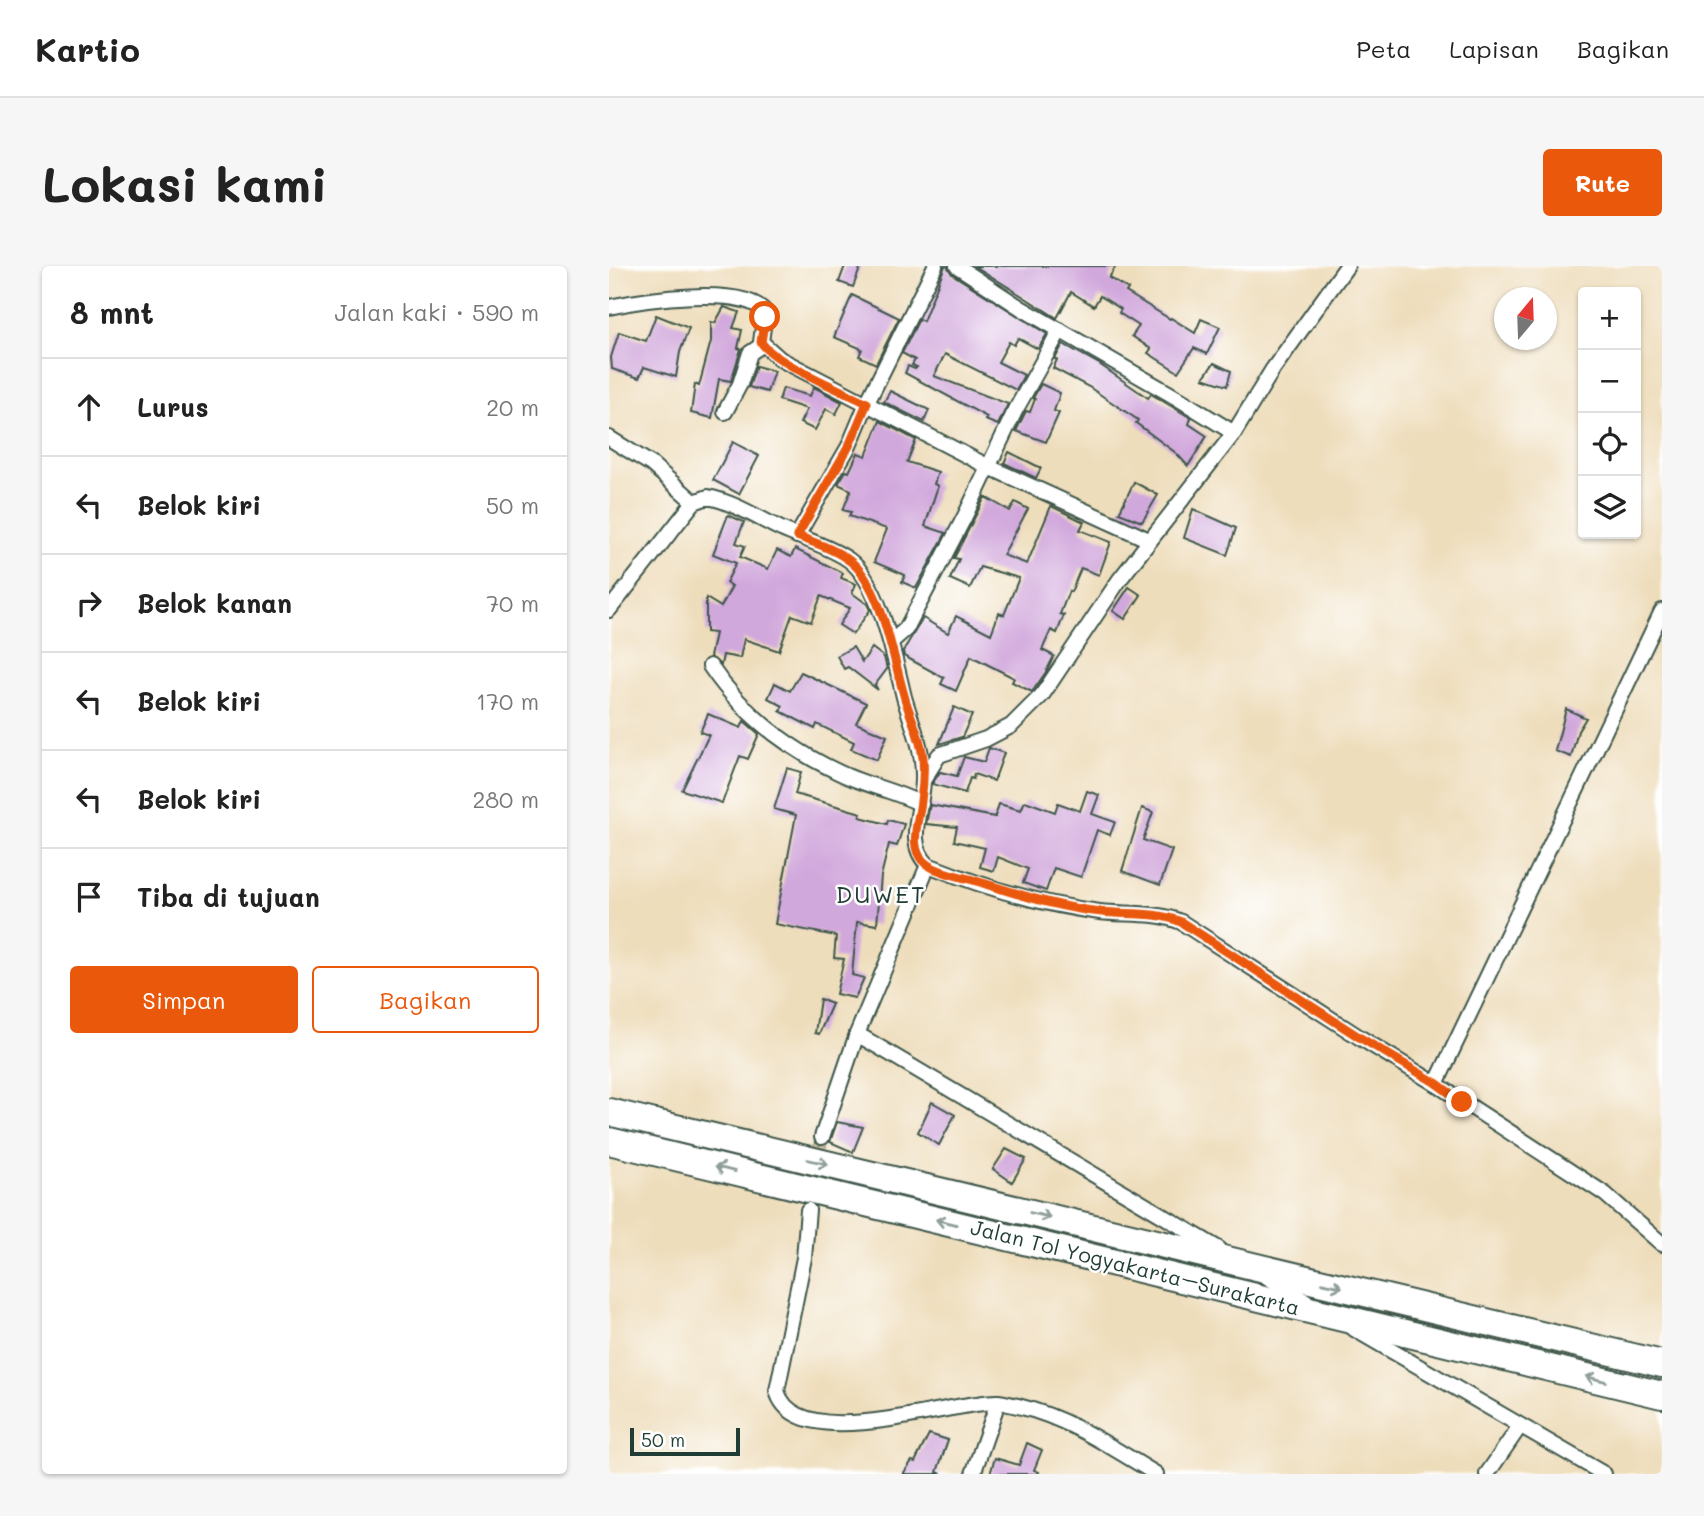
<!DOCTYPE html>
<html lang="id">
<meta charset="utf-8">
<style>
body{margin:0;font-family:Mali,sans-serif;background:#f6f6f6;color:#222}
.controls{position:absolute;right:21px;top:21px;display:grid;overflow:hidden;border-radius:7px;box-shadow:0 2px 5px #0004}
.controls button{width:63px;height:63px;display:grid;place-items:center;padding:0;border:0;border-bottom:2px solid #e0e0e0;background:#fff;color:#222;font:35px sans-serif}
.compass{position:absolute;left:885px;top:21px;width:63px;height:63px;border-radius:50%;background:#fff;box-shadow:0 2px 5px #0004;rotate:19deg}
.scale{position:absolute;left:21px;bottom:18px;width:110px;box-sizing:border-box;padding-left:7px;border:4px solid #1f3d34;border-top:0;font-size:19px;line-height:24px;white-space:nowrap;color:#1f3d34;-webkit-text-stroke:5px #fff;paint-order:stroke}
.stop{position:absolute;width:21px;height:21px;margin:-16px;border:5px solid #ea580c;border-radius:50%;background:#fff}
.stop.end{background:#ea580c;border-color:#fff;box-shadow:0 2px 7px #0008}
.list{margin:0;padding:0;list-style:none}
h2{display:flex;justify-content:space-between;align-items:center;height:91px;margin:0;padding:0 28px;font-size:30px}
h2 small{font-size:23px;font-weight:400;color:#767676}
.list li{display:grid;grid-template-columns:46px 1fr auto;gap:21px;align-items:center;box-sizing:border-box;height:98px;padding:0 28px;border-top:2px solid #e0e0e0}
.list b{display:block;font-size:26px;white-space:nowrap}
.list em{font-size:23px;font-style:normal;color:#767676}
.actions{display:flex;gap:14px;padding:21px 28px}
.actions a{flex:1;padding:16px 0;border:2px solid #ea580c;border-radius:7px;text-align:center;font-size:24px;color:#ea580c}
.actions .main{background:#ea580c;color:#fff}
.icon{flex:none;width:38px;height:38px;fill:none;stroke:currentColor;stroke-width:2;stroke-linecap:round;stroke-linejoin:round}
.map{position:relative;flex:none;width:1053px;height:1208px;overflow:hidden;border-radius:7px}
header{display:flex;align-items:center;gap:42px;box-sizing:border-box;height:98px;padding:0 35px;background:#fff;border-bottom:2px solid #e0e0e0}
header strong{font-size:33px}
nav{display:flex;gap:38px;margin-inline-start:auto;font-size:24px}
.intro{display:flex;align-items:center;justify-content:space-between;box-sizing:border-box;height:168px;padding:0 42px}
h1{margin:0;font-size:49px}
.button{padding:18px 32px;border-radius:7px;background:#ea580c;color:#fff;font-size:24px;font-weight:700}
main{display:flex;gap:42px;padding:0 42px}
aside{flex:1;background:#fff;border-radius:7px;box-shadow:0 2px 5px #0004}
.map>svg:first-child{display:block}
</style>
<header>
<strong>Kartio</strong>
<nav><a>Peta</a><a>Lapisan</a><a>Bagikan</a></nav>
</header>
<div class="intro"><h1>Lokasi kami</h1><a class="button">Rute</a></div>
<main>
<aside>
<h2>8 mnt<small>Jalan kaki · 590 m</small></h2>
<ul class="list">
<li><svg class="icon" aria-label="ahead" viewBox="0 0 24 24"><path d="M12 20V5M6 11l6-6 6 6"/></svg><div><b>Lurus</b></div><em>20 m</em></li>
<li><svg class="icon" aria-label="left" viewBox="0 0 24 24"><path d="M17 20v-9H6M10 6l-5 5 5 5"/></svg><div><b>Belok kiri</b></div><em>50 m</em></li>
<li><svg class="icon" aria-label="right" viewBox="0 0 24 24"><path d="M7 20v-9h11M14 6l5 5-5 5"/></svg><div><b>Belok kanan</b></div><em>70 m</em></li>
<li><svg class="icon" aria-label="left" viewBox="0 0 24 24"><path d="M17 20v-9H6M10 6l-5 5 5 5"/></svg><div><b>Belok kiri</b></div><em>170 m</em></li>
<li><svg class="icon" aria-label="left" viewBox="0 0 24 24"><path d="M17 20v-9H6M10 6l-5 5 5 5"/></svg><div><b>Belok kiri</b></div><em>280 m</em></li>
<li><svg class="icon" aria-label="arrive" viewBox="0 0 24 24"><path d="M6 21V4h12l-3 4 3 4H6"/></svg><div><b>Tiba di tujuan</b></div></li>
</ul>
<div class="actions"><a class="main">Simpan</a><a>Bagikan</a></div>
</aside>
<div class="map">
<svg width="1053" height="1208" viewBox="0 0 1053 1208">
<rect width="100%" height="100%" fill="#fff"/>
<filter id="ink" filterUnits="userSpaceOnUse"><feTurbulence type="fractalNoise" baseFrequency=".0143" numOctaves="2"/><feDisplacementMap in="SourceGraphic" scale="14" xChannelSelector="R" yChannelSelector="G"/><feConvolveMatrix kernelMatrix="1 2 1 2 8 2 1 2 1" color-interpolation-filters="sRGB"/></filter>
<filter id="wash" filterUnits="userSpaceOnUse"><feTurbulence type="fractalNoise" baseFrequency=".00686" numOctaves="4" result="noise"/><feDisplacementMap in="SourceGraphic" scale="28" xChannelSelector="R" yChannelSelector="G"/><feGaussianBlur stdDeviation="1.57" result="paint"/><feColorMatrix in="noise" values="0 0 0 0 0 0 0 0 0 0 0 0 0 0 0 0 0 1.4 0 .05"/><feComposite in="paint" operator="in"/></filter>
<g filter="url(#wash)">
<rect width="100%" height="100%" fill="#edb"/>
<g id="blocks">
<g fill="#d1a8dc">
<polygon points="236,0 252,0 244,21 230,16"/>
<polygon points="336,0 338,0 343,8 438,68 429,83 409,72 405,79 400,76 389,96 415,109 407,124 336,88 325,110 399,138 389,159 376,154 378,151 296,107 299,100 306,103 308,101 303,99 306,94 293,87 310,53 314,55"/>
<polygon points="366,0 507,0 500,12 519,23 517,26 561,53 562,52 586,67 592,53 611,61 598,88 585,82 569,106 539,87 542,83 523,70 530,60 510,47 512,43 491,30 485,40 462,26 448,52"/>
<polygon points="243,29 290,52 267,98 250,90 253,83 225,71"/>
<polygon points="115,41 130,46 124,62 133,64 129,82 132,83 122,115 110,113 103,152 82,147 86,118 90,120 102,75 102,56 106,57"/>
<polygon points="47,49 80,62 71,86 67,111 35,101 30,112 3,103 2,91 10,66 37,75"/>
<polygon points="454,78 490,98 539,132 542,128 582,152 580,158 598,170 579,200 567,187 527,157 529,154 480,121 444,102 448,94 446,93"/>
<polygon points="605,97 622,105 618,120 594,112"/>
<polygon points="147,100 165,105 158,126 140,121"/>
<polygon points="432,118 451,127 445,145 450,147 437,176 407,165 417,145 421,146 426,133 424,132"/>
<polygon points="205,121 233,136 227,148 217,143 206,164 191,157 198,143 170,134 174,122 201,130"/>
<polygon points="281,125 320,144 315,156 275,136"/>
<polygon points="271,155 307,174 298,196 329,206 325,218 329,220 316,260 337,267 307,322 293,316 296,309 265,296 278,263 240,250 242,246 234,244 242,224 229,218 237,205 240,206 249,187 257,190"/>
<polygon points="124,176 150,190 130,228 104,214"/>
<polygon points="400,186 432,202 427,212 395,197"/>
<polygon points="525,216 549,229 533,256 510,247"/>
<polygon points="376,231 401,245 406,236 419,243 394,289 418,298 442,240 475,256 471,264 502,276 490,309 472,302 462,326 460,325 451,348 455,349 448,367 442,364 433,384 445,390 437,406 423,426 403,416 405,412 362,390 347,425 332,418 335,412 295,390 294,385 314,352 339,367 347,350 382,368 390,347 395,349 410,312 371,301 361,322 341,313 350,293 345,292"/>
<polygon points="584,243 627,262 618,289 575,272"/>
<polygon points="119,249 135,256 127,277 136,280 131,291 159,303 168,284 182,291 186,283 234,307 232,312 247,318 243,327 258,338 261,344 244,368 230,359 241,342 212,330 202,356 183,349 170,385 135,373 131,392 114,389 112,399 101,391 106,367 97,366 97,332 112,341 123,320 117,317 127,297 104,288"/>
<polygon points="520,321 532,329 516,353 504,345"/>
<polygon points="244,381 253,396 263,382 275,391 278,403 266,419 269,424 239,401 235,403 228,390"/>
<polygon points="192,406 257,437 247,457 278,470 268,494 242,483 245,476 208,458 206,463 171,445 174,440 159,432 166,417 181,425"/>
<polygon points="345,441 363,449 353,471 330,478"/>
<polygon points="957,443 977,452 969,465 962,491 946,485"/>
<polygon points="99,448 132,462 135,455 150,468 139,493 131,490 113,537 73,524 100,469 91,466"/>
<polygon points="380,482 395,487 385,515 365,508 364,513 361,512 356,527 323,518 331,506 348,510 355,491 375,496"/>
<polygon points="178,502 192,506 186,528 252,547 251,551 278,558 279,554 295,558 288,580 280,578 272,610 268,659 248,656 243,709 255,712 246,732 227,728 235,693 225,692 227,670 166,658 187,549 165,543"/>
<polygon points="478,525 490,529 483,548 506,556 501,569 488,564 472,611 445,602 437,625 414,617 419,603 389,591 385,605 371,601 376,582 345,575 348,561 317,558 321,539 386,551 390,538 412,544 416,535 446,546 449,537 471,545"/>
<polygon points="533,542 544,546 534,574 563,584 551,619 513,605"/>
<polygon points="211,733 223,738 210,768 206,767"/>
<polygon points="323,836 346,849 330,879 309,866"/>
<polygon points="228,856 254,861 244,886 221,876"/>
<polygon points="397,883 417,893 403,916 384,903"/>
<polygon points="320,1168 339,1174 328,1206 333,1208 294,1208 303,1195 306,1196"/>
<polygon points="418,1177 433,1184 425,1204 430,1206 429,1208 381,1208 386,1192 410,1199"/>
</g>
</g>
</g>
<g filter="url(#ink)">
<use href="#blocks" fill-opacity="0" stroke="#3e5548" stroke-width="2"/>
<g fill="none" stroke-linecap="round" stroke-linejoin="round">
<polyline stroke="#c5bda0" stroke-width="14" stroke-dasharray="14 7" stroke-linecap="butt" points="202,928 213,871"/>
<g stroke="#3e5548" stroke-width="18">
<g id="minor">
<polyline points="348,0 412,42 570,133 625,167"/>
<path d="M 0,41 C 32,34 134,18 156,46 L 152,76 L 171,93 L 380,201 L 540,274"/>
<polyline points="116,146 131,118 141,87 153,79"/>
<polyline points="0,172 42,198 85,236"/>
<polyline points="188,270 240,180 258,137 326,0"/>
<path d="M 0,344 L 85,236 L 99,231 C 124,236 149,252 172,263 C 194,273 220,280 240,294 C 271,316 286,395 295,431 C 303,459 315,483 314,513 C 314,543 295,576 319,599 C 372,620 435,639 491,646 C 518,649 546,645 572,656 L 750,771 L 827,818 L 996,928 L 1053,978"/>
<polyline points="282,376 297,363 355,252 406,145 451,64"/>
<path d="M 101,400 C 132,446 177,481 227,505 C 254,519 285,524 312,538"/>
<polyline points="315,513 330,489 377,473 402,460 433,429 511,313 625,167 664,103 738,0"/>
<polyline points="248,768 610,983"/>
<polyline points="827,818 1053,345"/>
<polyline points="213,871 248,768 319,599"/>
<path d="M 199,944 L 195,992 L 168,1125 C 187,1191 341,1135 388,1136 C 394,1136 402,1139 409,1140 C 460,1152 502,1181 547,1208"/>
<polyline points="658,1011 697,1035"/>
<polyline points="745,1063 995,1208"/>
<polyline points="364,1208 389,1136"/>
<polyline points="878,1208 911,1160"/>
</g>
</g>
<g stroke="#3e5548" stroke-width="30">
<g id="motorway">
<polyline points="0,846 1053,1098"/>
<polyline points="0,875 1053,1129"/>
</g>
</g>
<use href="#minor" stroke="#fff" stroke-width="14"/>
<use href="#motorway" stroke="#fff" stroke-width="26"/>
</g>
<defs><path id="oneway-shaft" d="M-6 0H5M1.5-3L5.5 0L1.5 3" fill="none" stroke-width="1.6" stroke-linecap="round" stroke-linejoin="round" transform="scale(1.75)"/></defs>
<g stroke="#8f9e9a">
<use href="#oneway-shaft" transform="translate(209 896) rotate(13)"/>
<use href="#oneway-shaft" transform="translate(116 903) rotate(-166)"/>
<use href="#oneway-shaft" transform="translate(431 949) rotate(13)"/>
<use href="#oneway-shaft" transform="translate(337 956) rotate(-166)"/>
<use href="#oneway-shaft" transform="translate(723 1019) rotate(13)"/>
<use href="#oneway-shaft" transform="translate(987 1113) rotate(-166)"/>
</g>
</g>
<g fill="none" stroke-linecap="round" stroke-linejoin="round" filter="url(#ink)">
<path stroke="#ea580c" stroke-width="9" d="M 156,51 L 152,76 C 165,97 234,125 258,137 L 240,180 L 188,270 C 206,277 226,283 241,295 C 274,320 285,398 297,436 C 303,455 312,472 314,492 C 315,506 314,521 312,535 C 310,555 297,585 319,599 C 331,607 350,610 364,614 C 406,627 449,642 493,646 C 519,649 546,645 572,656 L 750,771 L 827,817 L 853,836"/>
</g>
<g text-anchor="middle" stroke-width="5" stroke-linejoin="round" paint-order="stroke">
<g font-size="21" fill="#1f3d34" stroke="#fff">
<text transform="translate(526 1002) rotate(14)" y="7">Jalan Tol Yogyakarta–Surakarta</text>
</g>
<g font-size="24" letter-spacing="2" fill="#1f3d34" stroke="#fff">
<text x="272" y="637">DUWET</text>
</g>
</g>
</svg>
<div class="controls">
<button>+</button>
<button>−</button>
<button><svg class="icon" aria-label="locate" viewBox="0 0 24 24"><circle cx="12" cy="12" r="6"/><path d="M12 2v4M12 18v4M2 12h4M18 12h4"/></svg></button>
<button><svg class="icon" aria-label="layers" viewBox="0 0 24 24"><path d="M12 4l9 5-9 5-9-5zM3 14l9 5 9-5"/></svg></button>
</div>
<svg class="compass" viewBox="-18 -18 36 36"><path d="M0-13l5 13h-10z" fill="#e53935"/><path d="M0 13l5-13h-10z" fill="#767676"/></svg>
<div class="scale">50 m</div>
<div class="stop" style="left:156px;top:51px"></div>
<div class="stop end" style="left:853px;top:836px"></div>
</div>
</main>
